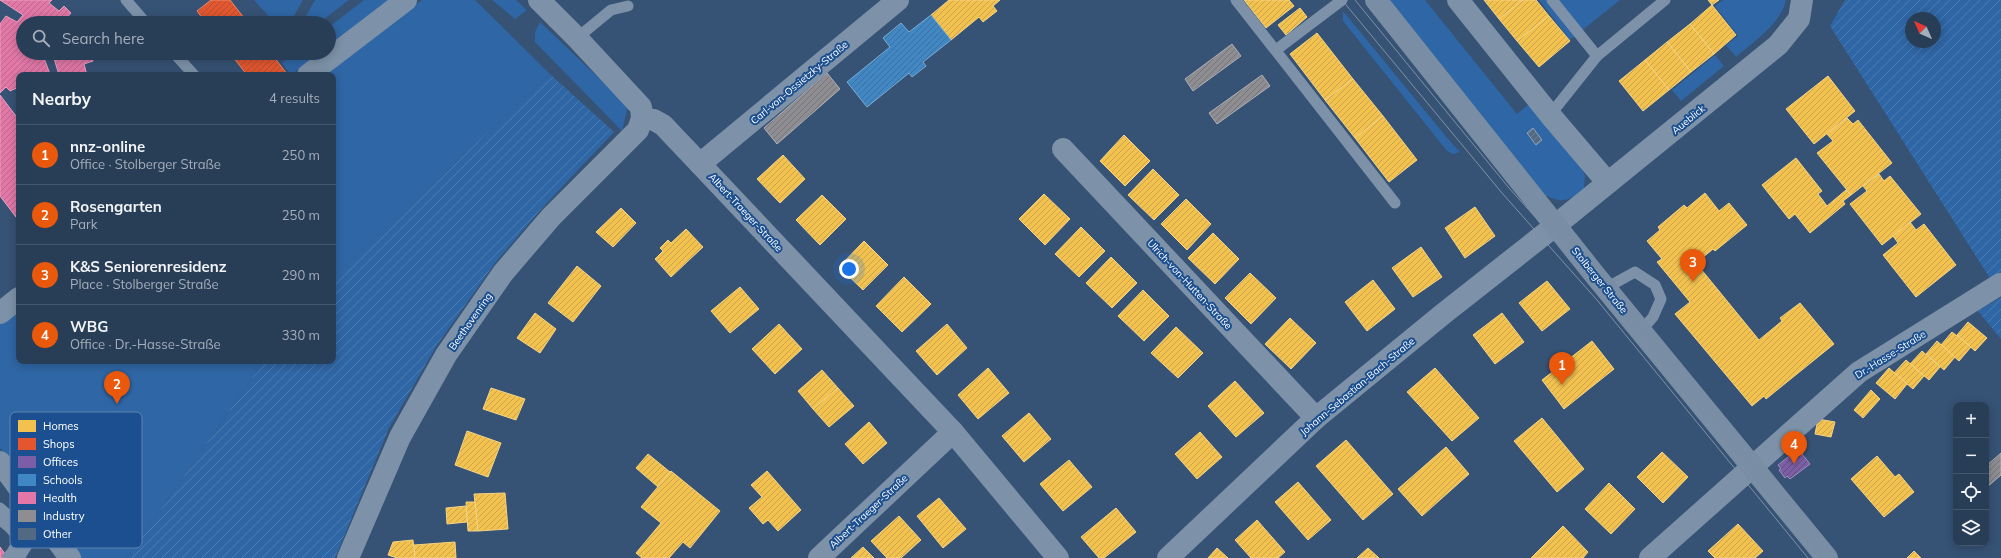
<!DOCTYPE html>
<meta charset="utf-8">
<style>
body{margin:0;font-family:Mulish,sans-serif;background:#30455d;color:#f1f3f6}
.controls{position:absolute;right:12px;bottom:12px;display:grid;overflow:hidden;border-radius:8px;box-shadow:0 2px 10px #0003}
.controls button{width:36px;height:36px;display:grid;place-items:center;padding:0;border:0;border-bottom:1px solid #44576d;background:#283e57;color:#f1f3f6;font:20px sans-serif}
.compass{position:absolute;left:1905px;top:12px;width:36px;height:36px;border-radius:50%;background:#283e57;box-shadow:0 2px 10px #0003;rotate:315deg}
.you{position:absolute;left:849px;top:269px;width:14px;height:14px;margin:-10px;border:3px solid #fff;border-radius:50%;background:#1a73e8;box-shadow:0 0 0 6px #1a73e833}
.badge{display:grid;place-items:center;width:26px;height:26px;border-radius:50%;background:#ea580c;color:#fff;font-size:13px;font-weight:700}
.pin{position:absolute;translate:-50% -33px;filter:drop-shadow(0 1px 2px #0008)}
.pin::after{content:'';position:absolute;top:21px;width:14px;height:12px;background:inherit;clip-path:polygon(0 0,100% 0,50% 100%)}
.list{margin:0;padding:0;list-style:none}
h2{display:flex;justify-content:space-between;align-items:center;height:52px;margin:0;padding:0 16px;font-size:17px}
h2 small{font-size:13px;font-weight:400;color:#a5aeba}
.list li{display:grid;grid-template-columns:26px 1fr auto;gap:12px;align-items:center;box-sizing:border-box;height:60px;padding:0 16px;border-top:1px solid #44576d}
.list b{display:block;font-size:15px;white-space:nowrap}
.list p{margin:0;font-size:13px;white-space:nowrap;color:#a5aeba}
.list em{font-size:13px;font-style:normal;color:#a5aeba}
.icon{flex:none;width:22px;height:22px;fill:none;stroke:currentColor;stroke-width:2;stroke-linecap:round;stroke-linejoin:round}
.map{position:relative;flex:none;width:2001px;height:558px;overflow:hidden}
.search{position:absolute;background:#283e57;box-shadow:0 2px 10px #0003;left:16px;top:16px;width:320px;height:44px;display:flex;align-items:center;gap:10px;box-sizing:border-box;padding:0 14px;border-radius:22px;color:#a5aeba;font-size:15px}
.panel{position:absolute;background:#283e57;box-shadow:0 2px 10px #0003;left:16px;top:72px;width:320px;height:292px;border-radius:8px}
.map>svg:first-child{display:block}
</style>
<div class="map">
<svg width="2001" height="558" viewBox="0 0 2001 558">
<defs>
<pattern id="garden-furrows" width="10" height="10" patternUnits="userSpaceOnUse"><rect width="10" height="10" fill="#2f66a5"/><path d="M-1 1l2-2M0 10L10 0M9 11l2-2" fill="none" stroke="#4e7db2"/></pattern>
<pattern id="homes-hatch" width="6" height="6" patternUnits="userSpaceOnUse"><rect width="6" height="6" fill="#f2c14e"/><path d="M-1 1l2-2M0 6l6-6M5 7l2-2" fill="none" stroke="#c8a44e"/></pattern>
<pattern id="shops-hatch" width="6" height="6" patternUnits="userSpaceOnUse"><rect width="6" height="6" fill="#e4572e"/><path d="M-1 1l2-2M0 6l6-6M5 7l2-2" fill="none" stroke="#af5338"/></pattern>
<pattern id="offices-hatch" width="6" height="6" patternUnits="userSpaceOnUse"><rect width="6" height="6" fill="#7b5ea7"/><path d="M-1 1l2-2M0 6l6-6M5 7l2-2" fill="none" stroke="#5f5370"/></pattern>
<pattern id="schools-hatch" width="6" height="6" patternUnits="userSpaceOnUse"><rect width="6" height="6" fill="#3f88c5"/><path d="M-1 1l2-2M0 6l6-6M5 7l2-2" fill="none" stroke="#447095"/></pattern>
<pattern id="health-hatch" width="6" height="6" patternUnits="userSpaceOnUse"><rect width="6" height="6" fill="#e377a8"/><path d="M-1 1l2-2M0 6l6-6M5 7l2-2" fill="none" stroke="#b66a8c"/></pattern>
<pattern id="industry-hatch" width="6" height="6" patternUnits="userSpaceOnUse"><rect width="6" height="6" fill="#8d8d92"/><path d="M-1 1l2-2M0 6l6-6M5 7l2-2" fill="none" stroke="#76767a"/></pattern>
<pattern id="building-hatch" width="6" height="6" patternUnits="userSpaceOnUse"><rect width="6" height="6" fill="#526984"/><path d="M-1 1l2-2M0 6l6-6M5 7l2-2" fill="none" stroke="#6c8096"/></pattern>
</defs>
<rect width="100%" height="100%" fill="#365274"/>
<g fill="#2f66a5">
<polygon points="254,0 303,0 290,23 275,23"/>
<polygon points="315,0 349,0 319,23 302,23"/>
<polygon points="364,0 390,0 329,46 329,27"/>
<polygon points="422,0 475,0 550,74 333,278 333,75 323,75"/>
<polygon points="492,0 516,0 527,10 515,19"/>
<path d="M 1386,0 L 1425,0 L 1517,114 L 1529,104 L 1582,169 L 1585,176 L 1584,189 C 1565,205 1558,202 1537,191 Z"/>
<polygon points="1539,0 1620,0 1570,40"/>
<path d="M 1723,0 L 1786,0 C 1781,24 1753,42 1736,57 L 1726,45 L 1738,36 L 1715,6 Z"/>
<polygon points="1343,11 1448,139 1460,152 1453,154 1447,151 1343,21"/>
<polygon points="540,22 628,106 622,131 535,42 535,32"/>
<polygon points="295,53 320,53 291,75 282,63"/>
<polygon points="1715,55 1724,66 1681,101 1672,90"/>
<polygon points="19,310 19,361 264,361 127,558 81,558 0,448 0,324"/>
</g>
<g fill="url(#garden-furrows)" fill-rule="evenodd">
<path d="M 1845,0 L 2001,0 L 2001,274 L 1991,280 L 1830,26 ZM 1911,18 L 1935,18 L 1935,42 L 1911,42 Z"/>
<polygon points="550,74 614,132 542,208 495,263 437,345 389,428 335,558 127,558 264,361 333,361 333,278"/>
<polygon points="2001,297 2001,339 1978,311"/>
</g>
<g fill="url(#homes-hatch)" stroke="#f6d483">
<polygon points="949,0 1000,0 993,6 997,11 983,22 979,17 951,40 931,15"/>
<polygon points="1244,0 1289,0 1294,6 1266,28"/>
<polygon points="1484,0 1523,0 1499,19"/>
<polygon points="1523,0 1536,0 1549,16 1517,41 1499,19"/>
<polygon points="1708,0 1719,0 1712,5"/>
<polygon points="1712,5 1736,35 1714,54 1690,24"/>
<polygon points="1300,8 1307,17 1286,35 1278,25"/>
<polygon points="1549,16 1570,41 1539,67 1517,41"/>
<polygon points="1690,24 1714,54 1691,72 1667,42"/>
<polygon points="1317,33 1353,79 1325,100 1290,54"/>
<polygon points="1667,42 1691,72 1669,90 1645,60"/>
<polygon points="1645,60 1669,90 1643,111 1619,81"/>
<polygon points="1828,76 1855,111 1814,144 1786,109"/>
<polygon points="1353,79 1383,116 1355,138 1325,100"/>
<polygon points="1383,116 1417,160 1389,182 1355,138"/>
<polygon points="1847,118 1853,124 1858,120 1892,163 1851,195 1817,153 1833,141 1827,134"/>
<polygon points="1124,135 1150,161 1125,186 1100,161"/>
<polygon points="783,155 805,179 780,203 757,179"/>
<polygon points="1796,158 1822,191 1818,194 1827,206 1846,190 1851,195 1843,201 1845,204 1810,233 1795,214 1789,219 1762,185"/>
<polygon points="1153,169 1179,195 1154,220 1128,195"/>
<polygon points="1879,174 1884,181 1890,176 1921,214 1882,245 1850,204 1867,191 1863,186"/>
<polygon points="1705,193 1719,211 1729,203 1747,225 1715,251 1713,249 1696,263 1759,340 1782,321 1780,318 1800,303 1834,344 1766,399 1764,396 1752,406 1675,314 1690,302 1657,262 1662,259 1647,241 1660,230 1658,227 1684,205 1687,208"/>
<polygon points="1044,194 1070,219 1045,245 1019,219"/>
<polygon points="822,195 846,219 820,245 796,220"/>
<polygon points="1186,199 1211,224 1187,250 1161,224"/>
<polygon points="1475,207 1495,236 1465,258 1445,228"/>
<polygon points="621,208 636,223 613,247 596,232"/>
<polygon points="1910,222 1916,230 1924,224 1956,265 1916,297 1883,255 1898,243 1893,236"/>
<polygon points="1081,227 1105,251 1079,277 1055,254"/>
<polygon points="686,229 703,247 671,277 655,259 663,251 660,248 668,240 671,243"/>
<polygon points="1213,233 1239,259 1215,284 1188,258"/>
<polygon points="864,241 888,265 863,290 839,267"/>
<polygon points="1421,247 1442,277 1413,297 1392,268"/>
<polygon points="1111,257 1137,283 1112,308 1086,283"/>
<polygon points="577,266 601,286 573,322 548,303"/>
<polygon points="1250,273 1276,298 1251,324 1225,298"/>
<polygon points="904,277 931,304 902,332 876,306"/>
<polygon points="1373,280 1395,309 1367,331 1345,302"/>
<polygon points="1547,281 1570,309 1542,331 1519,303"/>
<polygon points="740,287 759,309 730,333 711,311"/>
<polygon points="1143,290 1169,316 1144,341 1118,316"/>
<polygon points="535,313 556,329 540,353 517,338"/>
<polygon points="1502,313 1524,342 1495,364 1473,335"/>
<polygon points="1290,318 1316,343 1291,369 1265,344"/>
<polygon points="1968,322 1987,338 1975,351 1957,335"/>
<polygon points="779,324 802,349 775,374 752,349"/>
<polygon points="947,324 967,348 937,375 916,351"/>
<polygon points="1176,327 1203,353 1178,378 1151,353"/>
<polygon points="1952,332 1971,347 1959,361 1941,345"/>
<polygon points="1592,341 1614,369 1564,409 1542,380"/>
<polygon points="1937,341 1955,357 1944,370 1926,354"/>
<polygon points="1922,351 1940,367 1929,380 1910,364"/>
<polygon points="1906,360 1924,376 1913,389 1894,373"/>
<polygon points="988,368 1009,393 978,419 958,395"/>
<polygon points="1435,368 1479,418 1452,441 1407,392"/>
<polygon points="1889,368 1907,384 1895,399 1876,383"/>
<polygon points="822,370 838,388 813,409 798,391"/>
<polygon points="1235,381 1264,413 1236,437 1208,406"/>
<polygon points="491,388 525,399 516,420 483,409"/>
<polygon points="838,388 854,406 829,427 813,409"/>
<polygon points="1871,390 1880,399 1863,418 1854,410"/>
<polygon points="1029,413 1051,439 1024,462 1002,436"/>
<polygon points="1542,418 1584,469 1557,492 1514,441"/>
<polygon points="1818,419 1835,422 1831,437 1815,434"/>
<polygon points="869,422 887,443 863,464 845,444"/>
<polygon points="467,431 501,443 488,477 455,465"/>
<polygon points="1200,432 1222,457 1197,479 1175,454"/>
<polygon points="1346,440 1393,494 1363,520 1316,466"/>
<polygon points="1446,447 1469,474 1422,516 1398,489"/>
<polygon points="1662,452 1688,477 1663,503 1637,477"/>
<polygon points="648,454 670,472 658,487 636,468"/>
<polygon points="1877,456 1895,477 1899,474 1914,492 1884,517 1851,479"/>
<polygon points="1069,460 1092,487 1063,511 1040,484"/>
<polygon points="671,471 720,511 690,548 683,542 669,558 642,558 636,553 661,523 641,507"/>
<polygon points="767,471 801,510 778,531 768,520 763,524 749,508 762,497 751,485"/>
<polygon points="1298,482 1331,520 1308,540 1275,502"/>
<polygon points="1609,483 1635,509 1611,534 1585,509"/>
<polygon points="505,493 508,529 478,531 474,494"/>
<polygon points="939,498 966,529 943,548 917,516"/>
<polygon points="466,502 475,502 478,531 468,531"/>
<polygon points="466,506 467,522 447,524 446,508"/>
<polygon points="1116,508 1136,532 1104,558 1099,558 1081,537"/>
<polygon points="899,516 921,540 901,558 887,558 871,541"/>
<polygon points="1257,520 1285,552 1278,558 1251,558 1235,540"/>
<polygon points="1738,524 1763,551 1755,558 1715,558 1708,551"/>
<polygon points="1563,526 1588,552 1583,558 1531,558"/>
<polygon points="413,540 415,558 397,558 388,555 393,542"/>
<polygon points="455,542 456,558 415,558 414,545"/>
<polygon points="863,547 874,558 851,558"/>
<polygon points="1217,548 1228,558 1208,558"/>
<polygon points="1368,548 1379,558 1357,558"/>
<polygon points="1914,551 1921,558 1907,558"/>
</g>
<g fill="url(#shops-hatch)" stroke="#ec896d">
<polygon points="211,0 230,0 248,23 206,23 197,11"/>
<polygon points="230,53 271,53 287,74 247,75"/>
</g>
<polygon fill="url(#offices-hatch)" stroke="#a38ec1" points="1798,449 1810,464 1790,479 1787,476 1785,478 1779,470 1781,469 1778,465"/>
<polygon fill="url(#schools-hatch)" stroke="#79acd6" points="931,15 951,40 923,62 926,66 912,77 909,73 867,107 847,82 890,47 883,38 901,23 909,32"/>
<g fill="url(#health-hatch)" stroke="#eba0c2">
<polygon points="0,0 52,0 49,3 59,11 64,6 71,13 64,21 66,23 23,23 23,53 91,53 93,61 84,64 87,75 59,75 53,55 44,58 50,74 19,75 19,87 10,91 6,87 0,93 0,24 6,16 17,22 23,15"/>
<polygon points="0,95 19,120 19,221 0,196"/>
<polygon points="0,547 8,558 0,558"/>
</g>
<g fill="url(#industry-hatch)" stroke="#afafb3">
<polygon points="1232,44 1241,56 1193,91 1185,79"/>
<polygon points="827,73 840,89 777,144 764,128"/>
<polygon points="1262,75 1270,86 1217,124 1209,113"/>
<polygon points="2001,453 2001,475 1986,488 1986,466"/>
</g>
<polygon fill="url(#building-hatch)" stroke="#92a2b6" points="1533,128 1542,140 1536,145 1527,133"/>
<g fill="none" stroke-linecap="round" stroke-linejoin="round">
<g stroke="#7d92a8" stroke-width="11">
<polyline points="126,0 146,23"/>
<polyline points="1236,0 1395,203"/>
<polyline points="1552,0 1597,56"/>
<polyline points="577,38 611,10 628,6"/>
<polyline points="1276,50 1342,0"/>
<polyline points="174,53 194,75"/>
<polyline points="1550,115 1597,56 1665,0"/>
<polyline points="1606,288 1635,272 1655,285 1661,299 1653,317 1641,331"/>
<path d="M 0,508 C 14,521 23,524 27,545 L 19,558"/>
<path d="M 0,520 C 17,532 23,540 8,557"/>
</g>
<g stroke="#7d92a8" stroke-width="22">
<polyline points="1458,0 1550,115 1608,183"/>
<polyline points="308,75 406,0"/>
<polyline points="642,118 654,120 663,125 700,164 953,432 1058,558"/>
<polyline points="1063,149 1316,418"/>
<polyline points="700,164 898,0"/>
<polyline points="0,313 19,298"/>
<polyline points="0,462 70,558"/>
<polyline points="348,558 400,437 446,355 503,273 551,217 638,130 642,118 641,107 577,38 539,0"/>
<polyline points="819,558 953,432"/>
<polyline points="1168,558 1316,418 1443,314 1556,225 1778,45 1799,19 1802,0"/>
<polyline points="1650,558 1859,372 2000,284"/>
</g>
<polyline stroke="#798da4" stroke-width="22" points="1376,0 1594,274 1827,558"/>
<g stroke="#7e92a7" stroke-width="1">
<polyline points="1342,0 1502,193 1597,300 1808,558"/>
<polyline points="1355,0 1509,188 1572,258 1817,558"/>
</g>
</g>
<g text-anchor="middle" stroke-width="4" stroke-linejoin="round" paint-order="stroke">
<g font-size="10" fill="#fff" stroke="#1b4f8f">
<text transform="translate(799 82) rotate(-40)" y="4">Carl-von-Ossietzky-Straße</text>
<text transform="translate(1688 119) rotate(-39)" y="4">Aueblick</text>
<text transform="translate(746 212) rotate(47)" y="4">Albert-Traeger-Straße</text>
<text transform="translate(1600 280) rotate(51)" y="4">Stolberger Straße</text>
<text transform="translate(1190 284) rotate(47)" y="4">Ulrich-von-Hutten-Straße</text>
<text transform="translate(470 321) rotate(-55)" y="4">Beethovenring</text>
<text transform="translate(1890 354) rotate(-32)" y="4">Dr.-Hasse-Straße</text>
<text transform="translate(1357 386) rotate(-40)" y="4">Johann-Sebastian-Bach-Straße</text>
<text transform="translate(868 511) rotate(-43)" y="4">Albert-Traeger-Straße</text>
</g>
</g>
<rect x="10" y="412" width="132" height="136" rx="6" fill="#1b4f8f" stroke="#5f84b1" stroke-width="1"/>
<rect x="18" y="420" width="18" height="12" fill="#f2c14e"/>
<rect x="18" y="438" width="18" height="12" fill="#e4572e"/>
<rect x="18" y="456" width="18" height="12" fill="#7b5ea7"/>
<rect x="18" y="474" width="18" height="12" fill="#3f88c5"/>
<rect x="18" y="492" width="18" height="12" fill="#e377a8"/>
<rect x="18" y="510" width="18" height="12" fill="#8d8d92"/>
<rect x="18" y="528" width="18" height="12" fill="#526984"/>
<g font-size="11" fill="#fff">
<text x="43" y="430">Homes</text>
<text x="43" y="448">Shops</text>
<text x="43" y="466">Offices</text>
<text x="43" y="484">Schools</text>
<text x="43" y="502">Health</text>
<text x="43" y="520">Industry</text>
<text x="43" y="538">Other</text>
</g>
</svg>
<div class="controls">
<button>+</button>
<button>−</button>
<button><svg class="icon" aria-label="locate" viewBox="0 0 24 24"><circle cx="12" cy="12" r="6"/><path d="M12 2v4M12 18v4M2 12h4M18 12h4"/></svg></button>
<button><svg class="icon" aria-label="layers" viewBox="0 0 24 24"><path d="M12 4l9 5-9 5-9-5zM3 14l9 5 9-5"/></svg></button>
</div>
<svg class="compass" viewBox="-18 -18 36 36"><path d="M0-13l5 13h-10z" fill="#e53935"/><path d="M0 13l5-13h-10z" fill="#a5aeba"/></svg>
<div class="you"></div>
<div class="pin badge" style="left:1562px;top:385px">1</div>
<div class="pin badge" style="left:117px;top:404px">2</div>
<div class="pin badge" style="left:1693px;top:282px">3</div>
<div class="pin badge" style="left:1794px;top:464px">4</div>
<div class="search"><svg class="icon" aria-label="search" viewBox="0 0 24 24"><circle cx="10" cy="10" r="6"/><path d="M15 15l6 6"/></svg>Search here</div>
<section class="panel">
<h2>Nearby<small>4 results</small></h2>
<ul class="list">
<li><span class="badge">1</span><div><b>nnz-online</b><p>Office · Stolberger Straße</p></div><em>250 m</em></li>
<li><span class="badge">2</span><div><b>Rosengarten</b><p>Park</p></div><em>250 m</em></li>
<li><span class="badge">3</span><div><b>K&amp;S Seniorenresidenz</b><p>Place · Stolberger Straße</p></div><em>290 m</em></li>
<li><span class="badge">4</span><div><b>WBG</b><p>Office · Dr.-Hasse-Straße</p></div><em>330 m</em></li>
</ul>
</section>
</div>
